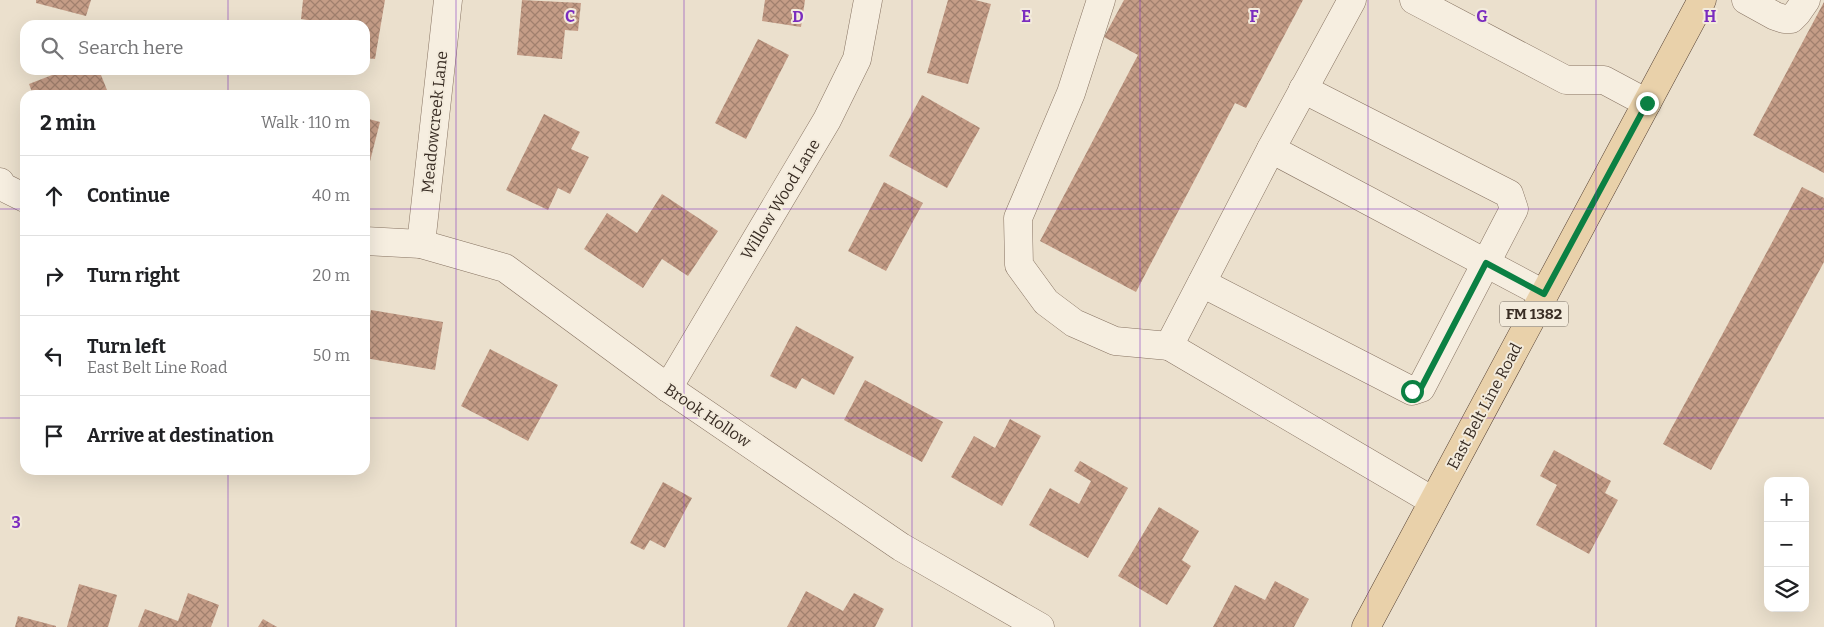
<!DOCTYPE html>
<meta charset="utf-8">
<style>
body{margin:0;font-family:Bitter,serif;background:#f2f2f2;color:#202124}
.controls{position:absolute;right:15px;bottom:15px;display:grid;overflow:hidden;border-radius:10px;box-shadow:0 5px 20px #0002}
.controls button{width:45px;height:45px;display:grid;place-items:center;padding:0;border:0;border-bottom:1px solid #e0e0e0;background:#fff;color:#202124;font:25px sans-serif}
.stop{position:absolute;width:15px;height:15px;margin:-11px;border:4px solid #0b8043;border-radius:50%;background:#fff}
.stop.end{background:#0b8043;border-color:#fff;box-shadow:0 1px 5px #0008}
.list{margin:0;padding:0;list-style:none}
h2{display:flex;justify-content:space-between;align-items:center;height:65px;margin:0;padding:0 20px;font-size:21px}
h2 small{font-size:16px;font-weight:400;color:#757577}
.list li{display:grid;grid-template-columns:32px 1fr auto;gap:15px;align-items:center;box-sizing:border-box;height:80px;padding:0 20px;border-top:1px solid #e0e0e0}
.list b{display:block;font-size:19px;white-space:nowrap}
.list p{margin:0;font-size:16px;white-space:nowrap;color:#757577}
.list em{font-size:16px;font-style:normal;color:#757577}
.icon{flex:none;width:28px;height:28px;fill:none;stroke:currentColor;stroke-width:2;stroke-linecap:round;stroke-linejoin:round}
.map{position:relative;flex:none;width:1824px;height:627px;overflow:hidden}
.search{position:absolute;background:#fff;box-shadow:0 5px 20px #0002;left:20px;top:20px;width:350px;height:55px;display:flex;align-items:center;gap:12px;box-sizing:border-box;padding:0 18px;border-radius:15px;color:#757577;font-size:19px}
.panel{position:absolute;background:#fff;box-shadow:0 5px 20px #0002;left:20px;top:90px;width:350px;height:385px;border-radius:15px}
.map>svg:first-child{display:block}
</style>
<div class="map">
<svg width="1824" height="627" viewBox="0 0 1824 627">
<defs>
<pattern id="building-cross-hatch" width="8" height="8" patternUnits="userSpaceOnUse" patternTransform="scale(1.25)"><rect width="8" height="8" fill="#c59d87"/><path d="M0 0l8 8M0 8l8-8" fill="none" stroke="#a1806e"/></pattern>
</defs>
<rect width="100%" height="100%" fill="#ebe0cd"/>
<g fill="url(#building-cross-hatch)">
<polygon points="36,0 91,0 86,16 36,3"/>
<polygon points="303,0 385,0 375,59 365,58 365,25 338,25 301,19"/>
<polygon points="522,0 581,3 578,31 565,30 562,59 517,55"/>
<polygon points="765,0 805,0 801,27 762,21"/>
<polygon points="948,0 975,0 991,4 968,84 927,73"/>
<polygon points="1124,0 1303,0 1246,108 1235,103 1136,292 1040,241 1138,55 1104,37"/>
<polygon points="1824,2 1824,173 1753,135"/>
<polygon points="758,39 789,55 746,139 715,123"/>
<polygon points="65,70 99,70 109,95 33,95 29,84"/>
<polygon points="922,95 980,128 947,188 889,156"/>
<polygon points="544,114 580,132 571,149 589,157 570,194 558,188 548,210 506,190"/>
<polygon points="365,118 380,122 366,177 365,177"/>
<polygon points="884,182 923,203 886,271 848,251"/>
<polygon points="1802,187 1824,198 1824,262 1711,470 1663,444"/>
<polygon points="662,194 718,231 688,276 662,259 643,288 584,249 607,213 637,233"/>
<polygon points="371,310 443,322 435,370 365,358 365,347"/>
<polygon points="796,326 854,357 834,395 802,378 796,389 770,376"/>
<polygon points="490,349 558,385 528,441 461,406"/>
<polygon points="865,380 943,422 922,462 844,420"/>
<polygon points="1010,419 1041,436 1002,506 951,477 974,436 995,448"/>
<polygon points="1554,450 1611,481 1605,493 1618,500 1589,554 1536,525 1557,485 1540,476"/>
<polygon points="1080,461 1128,488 1088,558 1029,525 1050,488 1079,504 1091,481 1074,471"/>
<polygon points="663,482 692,498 665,548 650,540 644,550 630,543"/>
<polygon points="1159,507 1199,531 1182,560 1191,566 1167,605 1118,576"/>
<polygon points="1275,581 1309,599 1294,627 1213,627 1235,585 1265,600"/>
<polygon points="79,584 117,595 108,627 67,627"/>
<polygon points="806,591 843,611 854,593 884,609 875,627 787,627"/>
<polygon points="188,593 219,605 211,627 138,627 145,609 178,621"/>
<polygon points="18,616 56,626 56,627 15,627"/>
<polygon points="263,619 277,627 258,627"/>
</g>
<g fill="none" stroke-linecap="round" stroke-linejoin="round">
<g stroke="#877362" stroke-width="29">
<g id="minor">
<polyline points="1101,0 1071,93 1018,218 1019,265 1046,302 1074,323 1115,341 1169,346"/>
<polyline points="1352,0 1271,149 1169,346 1433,501"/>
<polyline points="1414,0 1566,80 1604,80 1647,103"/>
<polyline points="1746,0 1775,16 1784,19 1791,19 1797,13 1806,0"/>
<polyline points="1271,149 1544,294"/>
<polyline points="0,182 3,187 25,198"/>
<polyline points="365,241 421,244 505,268 668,388 901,547 1040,627"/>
<polyline points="421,244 448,0"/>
<polyline points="1202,283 1412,391 1421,388 1514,209 1509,194 1303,89"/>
<polyline points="668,388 827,120 857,59 868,0"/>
</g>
</g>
<g stroke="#564235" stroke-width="29">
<polyline id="major" points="1366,627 1702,0"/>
</g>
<use href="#minor" stroke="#f6eee0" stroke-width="28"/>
<use href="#major" stroke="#e9d1aa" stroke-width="28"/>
</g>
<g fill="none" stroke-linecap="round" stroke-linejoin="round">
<polyline stroke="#0b8043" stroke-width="6" points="1412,391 1421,388 1486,263 1544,294 1647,103"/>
</g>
<path fill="none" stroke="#7b2cbf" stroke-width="1" stroke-opacity="0.55" d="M 228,0 L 228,25M 456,0 L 456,627M 684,0 L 684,627M 912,0 L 912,627M 1140,0 L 1140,627M 1368,0 L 1368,627M 1596,0 L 1596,627M 228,70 L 228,95M 0,209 L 25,209M 365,209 L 1824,209M 0,418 L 25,418M 365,418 L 1824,418M 228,470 L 228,627"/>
<g text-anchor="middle" stroke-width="4" stroke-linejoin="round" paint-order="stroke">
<rect fill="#f3ebdc" stroke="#71665b" stroke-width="1" x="1500" y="301.5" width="68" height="25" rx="4"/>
<g font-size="15" font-weight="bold" fill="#392d24">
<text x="1534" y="319">FM 1382</text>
</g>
<g font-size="16" fill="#392d24" stroke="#f3ebdc">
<text transform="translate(434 122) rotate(-84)" y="6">Meadowcreek Lane</text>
<text transform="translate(780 199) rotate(-59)" y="6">Willow Wood Lane</text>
<text transform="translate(1484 406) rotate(-62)" y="6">East Belt Line Road</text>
<text transform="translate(708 415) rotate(34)" y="6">Brook Hollow</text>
</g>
</g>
<g font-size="16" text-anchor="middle" font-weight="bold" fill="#7b2cbf" stroke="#f3ebdc" stroke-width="4" stroke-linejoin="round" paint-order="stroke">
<text x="570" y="22">C</text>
<text x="798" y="22">D</text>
<text x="1026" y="22">E</text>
<text x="1254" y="22">F</text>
<text x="1482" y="22">G</text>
<text x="1710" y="22">H</text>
<text x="16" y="528">3</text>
</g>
</svg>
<div class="controls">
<button>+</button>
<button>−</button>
<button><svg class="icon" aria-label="layers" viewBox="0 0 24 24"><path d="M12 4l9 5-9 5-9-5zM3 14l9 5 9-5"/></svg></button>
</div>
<div class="stop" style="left:1412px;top:391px"></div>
<div class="stop end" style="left:1647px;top:103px"></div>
<div class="search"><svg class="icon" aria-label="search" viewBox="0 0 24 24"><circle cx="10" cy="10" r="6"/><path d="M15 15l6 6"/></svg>Search here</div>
<section class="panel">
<h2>2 min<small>Walk · 110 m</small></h2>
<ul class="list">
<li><svg class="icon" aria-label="ahead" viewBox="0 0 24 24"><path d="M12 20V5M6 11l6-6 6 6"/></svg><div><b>Continue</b></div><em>40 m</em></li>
<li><svg class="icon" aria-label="right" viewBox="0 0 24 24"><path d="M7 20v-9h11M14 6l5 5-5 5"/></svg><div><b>Turn right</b></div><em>20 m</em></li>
<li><svg class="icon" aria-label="left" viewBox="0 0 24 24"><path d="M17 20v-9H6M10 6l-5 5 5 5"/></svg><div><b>Turn left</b><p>East Belt Line Road</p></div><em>50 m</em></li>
<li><svg class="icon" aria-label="arrive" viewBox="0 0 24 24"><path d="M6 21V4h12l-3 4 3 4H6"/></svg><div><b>Arrive at destination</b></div></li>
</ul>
</section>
</div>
